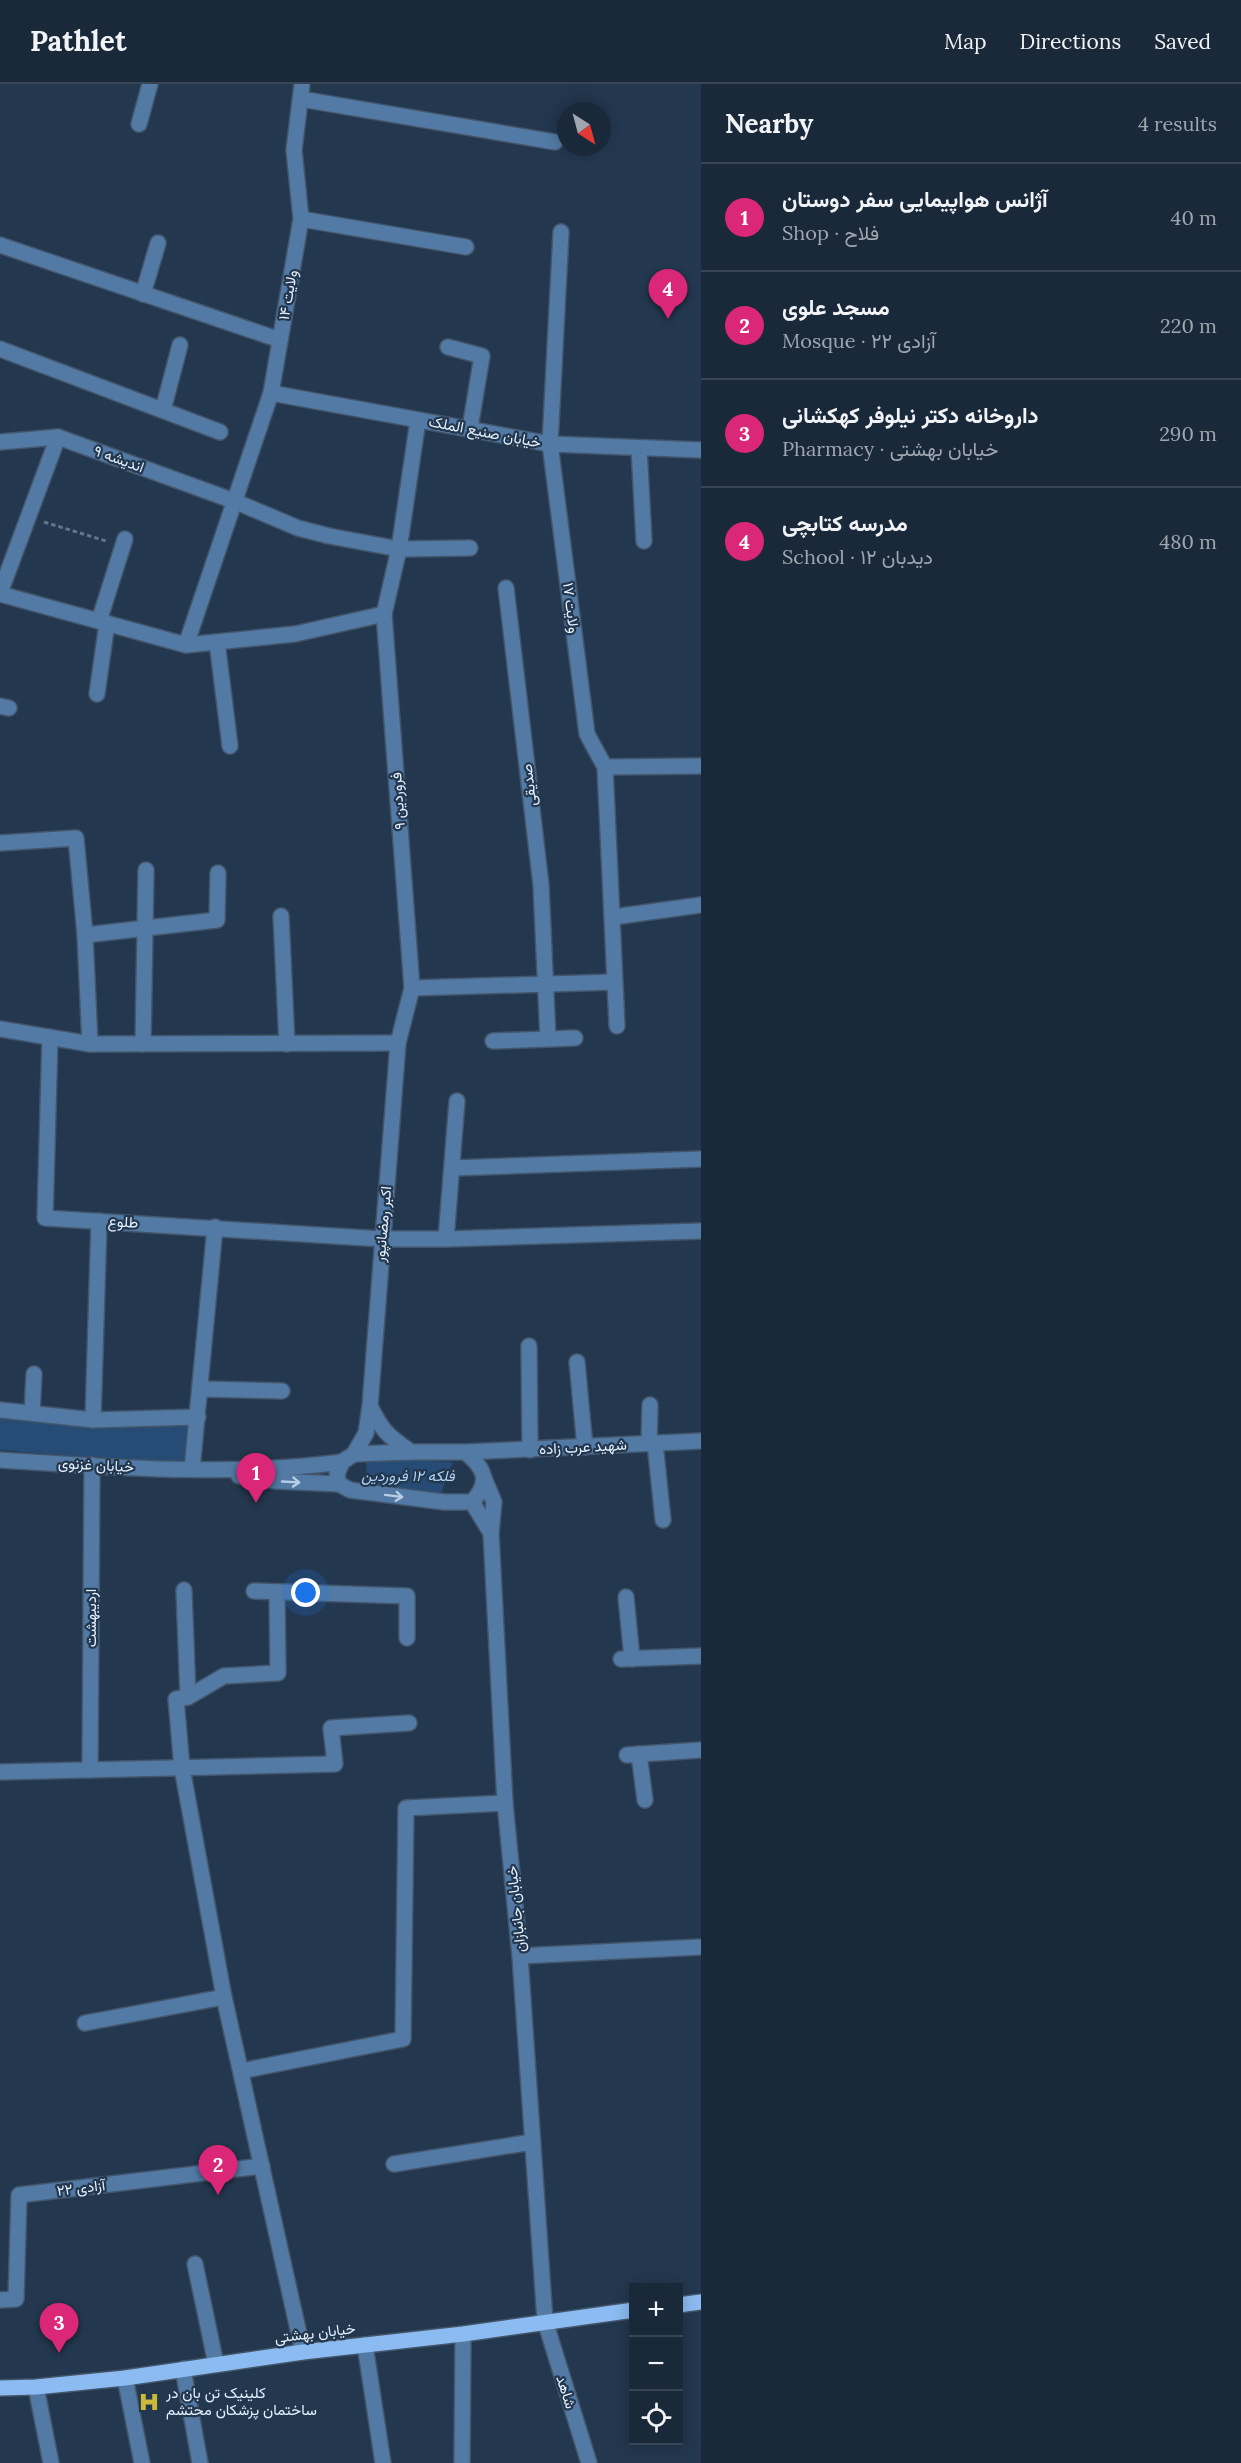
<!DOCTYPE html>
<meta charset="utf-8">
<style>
body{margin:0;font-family:Lora,Vazirmatn,serif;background:#233142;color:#f1f3f6}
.controls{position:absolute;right:18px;bottom:18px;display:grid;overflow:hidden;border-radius:0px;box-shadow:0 3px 15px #0003}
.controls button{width:54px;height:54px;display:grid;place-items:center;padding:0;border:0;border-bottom:2px solid #384554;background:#1a293a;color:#f1f3f6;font:30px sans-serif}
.compass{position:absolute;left:557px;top:18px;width:54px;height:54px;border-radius:50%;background:#1a293a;box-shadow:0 3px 15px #0003;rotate:144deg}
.you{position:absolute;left:306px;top:1509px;width:21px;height:21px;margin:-15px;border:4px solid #fff;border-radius:50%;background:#1a73e8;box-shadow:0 0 0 9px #1a73e833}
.badge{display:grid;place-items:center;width:39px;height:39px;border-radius:50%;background:#db2777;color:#fff;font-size:20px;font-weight:700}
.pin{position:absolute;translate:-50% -50px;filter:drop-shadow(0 2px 3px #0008)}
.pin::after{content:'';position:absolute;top:32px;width:21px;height:18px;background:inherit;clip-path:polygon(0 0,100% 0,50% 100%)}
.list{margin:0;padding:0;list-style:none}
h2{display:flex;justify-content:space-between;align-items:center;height:78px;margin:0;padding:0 24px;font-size:26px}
h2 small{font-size:20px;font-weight:400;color:#9fa6af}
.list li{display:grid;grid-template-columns:39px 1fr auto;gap:18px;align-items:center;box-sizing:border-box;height:108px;padding:0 24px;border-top:2px solid #384554}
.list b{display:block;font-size:22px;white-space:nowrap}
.list p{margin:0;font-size:20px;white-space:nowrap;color:#9fa6af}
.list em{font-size:20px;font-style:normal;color:#9fa6af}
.icon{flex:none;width:33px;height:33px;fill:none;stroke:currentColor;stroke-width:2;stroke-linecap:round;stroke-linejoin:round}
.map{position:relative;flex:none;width:701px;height:2379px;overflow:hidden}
header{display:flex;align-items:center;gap:36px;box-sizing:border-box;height:84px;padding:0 30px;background:#1a293a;border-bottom:2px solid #384554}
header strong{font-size:28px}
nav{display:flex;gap:33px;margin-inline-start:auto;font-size:21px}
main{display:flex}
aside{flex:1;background:#1a293a}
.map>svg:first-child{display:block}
</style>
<header>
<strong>Pathlet</strong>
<nav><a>Map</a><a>Directions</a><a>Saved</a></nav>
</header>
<main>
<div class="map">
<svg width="701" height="2379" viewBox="0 0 701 2379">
<rect width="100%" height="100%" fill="#23374e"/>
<g fill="#264c75">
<polygon points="0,1334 93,1344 188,1341 183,1381 0,1366"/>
<polygon points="366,1374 453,1378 441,1409 367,1408"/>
</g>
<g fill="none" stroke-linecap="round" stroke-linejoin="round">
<g stroke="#42556a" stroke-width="18">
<g id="minor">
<polyline points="301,15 555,58"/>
<polyline points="139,40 150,0"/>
<polyline points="301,135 466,163"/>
<polyline points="561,148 550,360 587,650 605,683 617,942"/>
<polyline points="0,161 280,256"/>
<polyline points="143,210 158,159"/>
<polyline points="448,263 482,272 470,344"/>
<polyline points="0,265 220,348"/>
<polyline points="271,309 550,360 701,366"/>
<polyline points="163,326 180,261"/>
<polyline points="0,358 58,353 234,417 298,444 329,452 399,465 470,464"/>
<polyline points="639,364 644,457"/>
<polyline points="506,504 541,801 548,955"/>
<polyline points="0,509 58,353"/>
<polyline points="0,510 186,561 295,550 384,530"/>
<polyline points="99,537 125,455"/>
<polyline points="217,558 230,662"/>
<polyline points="186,561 271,309 301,135 294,66 302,0"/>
<polyline points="97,610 107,539"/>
<polyline points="0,622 9,624"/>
<polyline points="605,683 701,682"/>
<polyline points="0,759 76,754 85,851 90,960"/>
<polyline points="281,832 287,960"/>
<polyline points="613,833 701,821"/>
<polyline points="85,851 217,836 218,789"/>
<polyline points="412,904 614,898"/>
<polyline points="0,945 90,960 398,959"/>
<polyline points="50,953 45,1134 382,1155 446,1155 457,1017"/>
<polyline points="493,957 575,954"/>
<polyline points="143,960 146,786"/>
<polyline points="452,1084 701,1075"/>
<polyline points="446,1155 701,1147"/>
<polyline points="529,1262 530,1366"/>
<polyline points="577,1278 585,1363"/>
<polyline points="201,1305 282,1307"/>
<path d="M 370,1322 C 382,1347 388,1352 411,1368"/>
<polyline points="0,1326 93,1336 198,1333"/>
<polyline points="32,1329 34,1290"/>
<polyline points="93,1336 99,1137"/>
<polyline points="655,1359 663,1436"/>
<polyline points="649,1360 650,1321"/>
<path d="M 465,1368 C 485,1384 491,1398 472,1418 L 444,1418 L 350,1406 L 339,1400 L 337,1390 L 342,1378 L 354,1370 L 411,1368 L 465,1368 L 701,1357"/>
<polyline points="354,1370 366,1349 370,1322 398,959 412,904 384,530 399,465 418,336"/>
<path d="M 0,1376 C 113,1383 229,1393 342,1378"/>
<polyline points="192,1385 215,1143"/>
<polyline points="239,1392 276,1397 339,1400"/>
<polyline points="484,1394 494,1418 491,1449 505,1719 520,1872 545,2237 589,2379"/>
<polyline points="472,1418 491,1449"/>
<polyline points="184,1506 188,1613"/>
<polyline points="254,1507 407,1512 407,1554"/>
<polyline points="277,1508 278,1589 224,1592 188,1613 176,1615 182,1684 224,1913 303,2268"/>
<polyline points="626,1513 632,1575"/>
<polyline points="621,1575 701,1572"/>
<polyline points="639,1670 645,1716"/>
<polyline points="627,1671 701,1666"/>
<polyline points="90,1686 92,1381"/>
<polyline points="0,1688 335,1680 331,1644 409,1639"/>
<polyline points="520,1872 701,1863"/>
<polyline points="85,1939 224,1913"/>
<polyline points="241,1987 403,1955 406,1724 505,1719"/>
<polyline points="394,2080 532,2058"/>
<polyline points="195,2180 216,2280"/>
<polyline points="0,2216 16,2215 19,2111 262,2082"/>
<polyline points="365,2261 383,2379"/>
<polyline points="183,2285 200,2379"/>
<polyline points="125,2294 142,2379"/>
<polyline points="36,2303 51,2379"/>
<polyline points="462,2379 463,2250"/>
</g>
</g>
<g stroke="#42556a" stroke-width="18">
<g id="major">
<polyline points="678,2221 701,2218"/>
<polyline points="0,2304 36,2303 125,2294 303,2268 463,2250 634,2226"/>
</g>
</g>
<polyline stroke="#637589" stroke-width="3" stroke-dasharray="4.5 3" stroke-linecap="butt" points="44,438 106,457"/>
<use href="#minor" stroke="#527aa5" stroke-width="15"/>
<use href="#major" stroke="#8bbbf0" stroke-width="15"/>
</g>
<defs><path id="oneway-shaft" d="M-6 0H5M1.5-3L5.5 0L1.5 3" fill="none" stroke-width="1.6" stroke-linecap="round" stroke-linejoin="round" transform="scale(1.5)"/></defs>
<g stroke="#b8cde4">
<use href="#oneway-shaft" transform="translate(291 1398) rotate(3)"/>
<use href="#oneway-shaft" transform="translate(394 1412) rotate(7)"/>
</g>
<defs>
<g id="hospital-bare" transform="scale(1.62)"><path d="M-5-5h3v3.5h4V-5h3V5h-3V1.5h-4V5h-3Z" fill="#cbba39" stroke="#23374e" stroke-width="2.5" paint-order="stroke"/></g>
</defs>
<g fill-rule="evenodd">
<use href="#hospital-bare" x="149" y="2318"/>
</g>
<g text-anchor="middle" stroke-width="4.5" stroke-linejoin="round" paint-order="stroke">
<g font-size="15" fill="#e3f0ff" stroke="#23374e">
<text transform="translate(288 211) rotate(-80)" y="5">ولایت ۱۴</text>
<text transform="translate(485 348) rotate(11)" y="5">خیابان صنیع الملک</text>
<text transform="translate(119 375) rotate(20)" y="5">اندیشه ۹</text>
<text transform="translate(571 524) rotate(83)" y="5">ولایت ۱۷</text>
<text transform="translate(529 701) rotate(-97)" y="5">صدیقی</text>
<text transform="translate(398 717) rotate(-94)" y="5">فروردین ۹</text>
<text transform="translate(123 1138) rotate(3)" y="5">طلوع</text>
<text transform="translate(383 1140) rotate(-85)" y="5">اکبر رمضانپور</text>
<text transform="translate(583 1363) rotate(-3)" y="5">شهید عرب زاده</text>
<text transform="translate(96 1381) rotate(3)" y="5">خیابان غزنوی</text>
<text transform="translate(91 1534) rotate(-90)" y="5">اردیبهشت</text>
<text transform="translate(516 1825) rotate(-96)" y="5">خیابان جانبازان</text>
<text transform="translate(81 2104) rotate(-7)" y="5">آزادی ۲۲</text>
<text transform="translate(315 2249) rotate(-7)" y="5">خیابان بهشتی</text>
<text transform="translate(566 2308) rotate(72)" y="5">شاهد</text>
</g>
<g font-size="15" font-style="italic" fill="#b3d2f5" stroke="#23374e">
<text x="408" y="1397">فلکه ۱۲ فروردین</text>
</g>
<g font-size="15" fill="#e3f0ff" stroke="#23374e" text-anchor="start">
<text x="166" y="2314">کلینیک تن بان در<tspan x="166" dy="17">ساختمان پزشکان محتشم</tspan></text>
</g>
</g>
</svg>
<div class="controls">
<button>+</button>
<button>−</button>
<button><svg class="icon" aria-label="locate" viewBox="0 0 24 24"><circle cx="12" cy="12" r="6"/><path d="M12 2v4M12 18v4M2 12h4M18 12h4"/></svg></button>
</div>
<svg class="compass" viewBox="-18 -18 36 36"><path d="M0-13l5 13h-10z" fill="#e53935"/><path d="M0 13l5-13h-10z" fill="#9fa6af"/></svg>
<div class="you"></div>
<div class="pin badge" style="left:256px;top:1419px">1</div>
<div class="pin badge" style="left:218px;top:2111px">2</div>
<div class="pin badge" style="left:59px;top:2269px">3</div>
<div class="pin badge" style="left:668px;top:235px">4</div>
</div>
<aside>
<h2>Nearby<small>4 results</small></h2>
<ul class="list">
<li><span class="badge">1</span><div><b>آژانس هواپیمایی سفر دوستان</b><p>Shop · فلاح</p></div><em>40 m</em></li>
<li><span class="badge">2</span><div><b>مسجد علوی</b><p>Mosque · آزادی ۲۲</p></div><em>220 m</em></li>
<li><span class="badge">3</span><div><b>داروخانه دکتر نیلوفر کهکشانی</b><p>Pharmacy · خیابان بهشتی</p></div><em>290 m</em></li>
<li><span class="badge">4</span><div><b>مدرسه کتابچی</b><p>School · دیدبان ۱۲</p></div><em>480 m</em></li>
</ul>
</aside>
</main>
